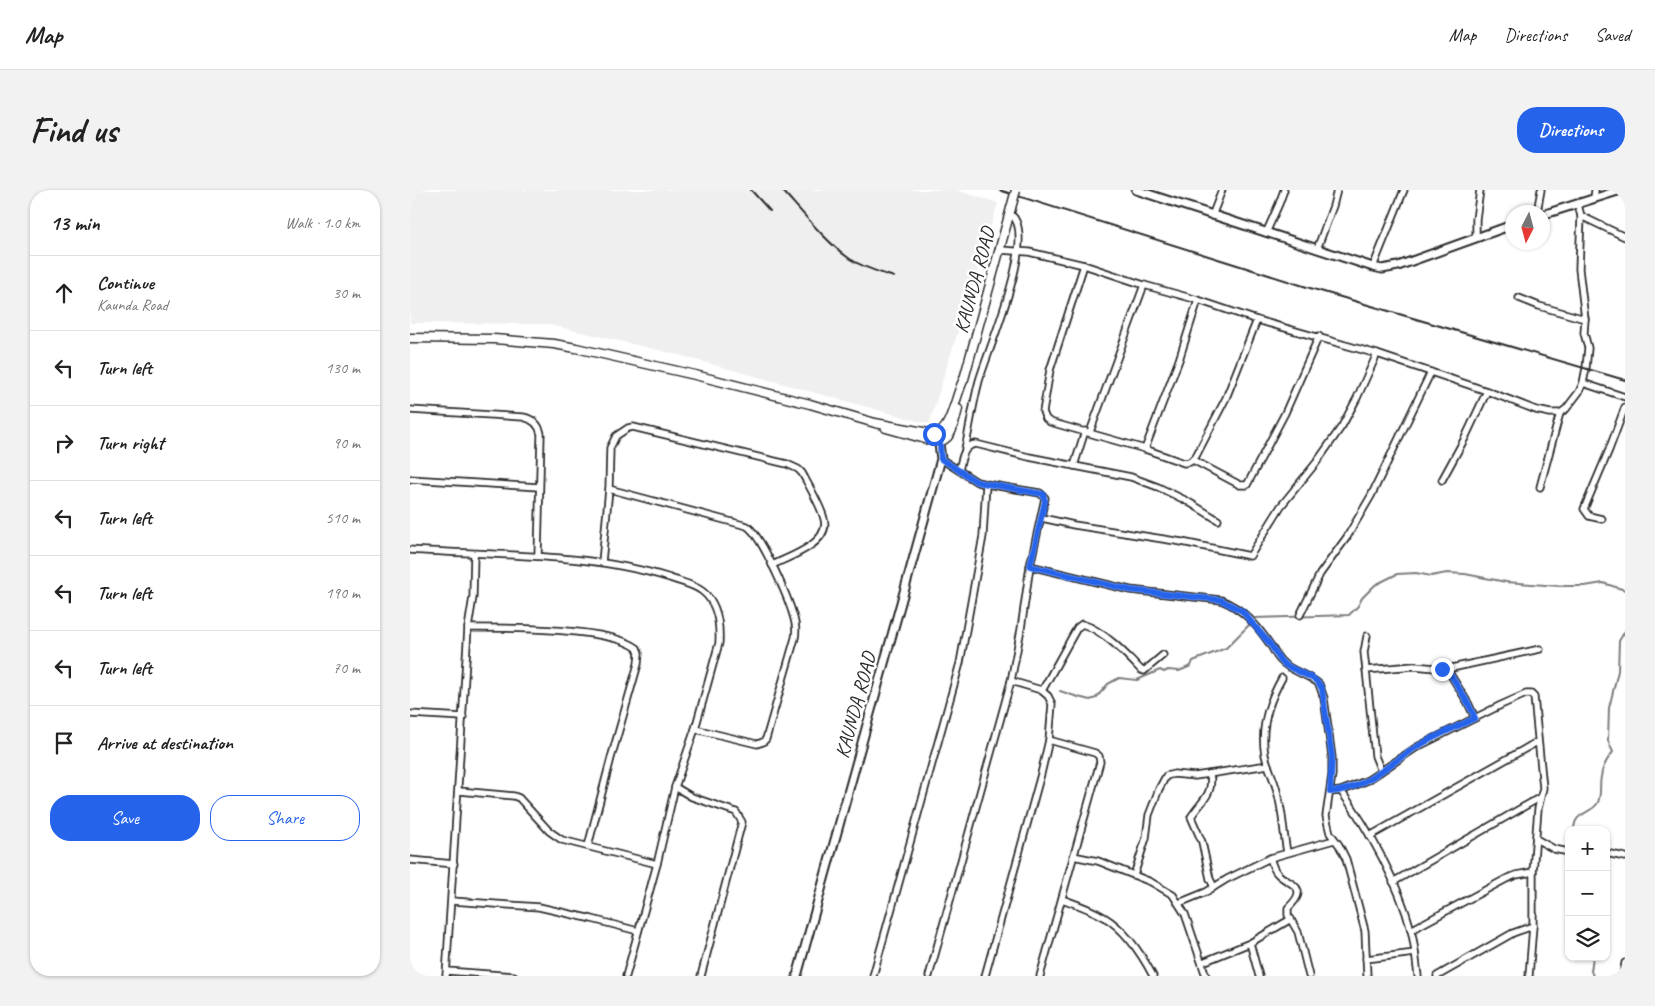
<!DOCTYPE html>
<meta charset="utf-8">
<style>
body{margin:0;font-family:Caveat,sans-serif;background:#f2f2f2;color:#222}
.controls{position:absolute;right:15px;bottom:15px;display:grid;overflow:hidden;border-radius:10px;box-shadow:0 1px 4px #0004}
.controls button{width:45px;height:45px;display:grid;place-items:center;padding:0;border:0;border-bottom:1px solid #e0e0e0;background:#fff;color:#222;font:25px sans-serif}
.compass{position:absolute;left:1095px;top:15px;width:45px;height:45px;border-radius:50%;background:#fff;box-shadow:0 1px 4px #0004;rotate:186deg}
.stop{position:absolute;width:15px;height:15px;margin:-11px;border:4px solid #2563eb;border-radius:50%;background:#fff}
.stop.end{background:#2563eb;border-color:#fff;box-shadow:0 1px 5px #0008}
.list{margin:0;padding:0;list-style:none}
h2{display:flex;justify-content:space-between;align-items:center;height:65px;margin:0;padding:0 20px;font-size:21px}
h2 small{font-size:16px;font-weight:400;color:#767676}
.list li{display:grid;grid-template-columns:32px 1fr auto;gap:15px;align-items:center;box-sizing:border-box;height:75px;padding:0 20px;border-top:1px solid #e0e0e0}
.list b{display:block;font-size:19px;white-space:nowrap}
.list p{margin:0;font-size:16px;white-space:nowrap;color:#767676}
.list em{font-size:16px;font-style:normal;color:#767676}
.actions{display:flex;gap:10px;padding:15px 20px}
.actions a{flex:1;padding:11px 0;border:1px solid #2563eb;border-radius:20px;text-align:center;font-size:18px;color:#2563eb}
.actions .main{background:#2563eb;color:#fff}
.icon{flex:none;width:28px;height:28px;fill:none;stroke:currentColor;stroke-width:2;stroke-linecap:round;stroke-linejoin:round}
.map{position:relative;flex:none;width:1215px;height:786px;overflow:hidden;border-radius:20px}
header{display:flex;align-items:center;gap:30px;box-sizing:border-box;height:70px;padding:0 25px;background:#fff;border-bottom:1px solid #e0e0e0}
header strong{font-size:24px}
nav{display:flex;gap:28px;margin-inline-start:auto;font-size:18px}
.intro{display:flex;align-items:center;justify-content:space-between;box-sizing:border-box;height:120px;padding:0 30px}
h1{margin:0;font-size:35px}
.button{padding:12px 22px;border-radius:20px;background:#2563eb;color:#fff;font-size:18px;font-weight:700}
main{display:flex;gap:30px;padding:0 30px}
aside{flex:1;background:#fff;border-radius:20px;box-shadow:0 1px 4px #0004}
.map>svg:first-child{display:block}
</style>
<header>
<strong>Map</strong>
<nav><a>Map</a><a>Directions</a><a>Saved</a></nav>
</header>
<div class="intro"><h1>Find us</h1><a class="button">Directions</a></div>
<main>
<aside>
<h2>13 min<small>Walk · 1.0 km</small></h2>
<ul class="list">
<li><svg class="icon" aria-label="ahead" viewBox="0 0 24 24"><path d="M12 20V5M6 11l6-6 6 6"/></svg><div><b>Continue</b><p>Kaunda Road</p></div><em>30 m</em></li>
<li><svg class="icon" aria-label="left" viewBox="0 0 24 24"><path d="M17 20v-9H6M10 6l-5 5 5 5"/></svg><div><b>Turn left</b></div><em>130 m</em></li>
<li><svg class="icon" aria-label="right" viewBox="0 0 24 24"><path d="M7 20v-9h11M14 6l5 5-5 5"/></svg><div><b>Turn right</b></div><em>90 m</em></li>
<li><svg class="icon" aria-label="left" viewBox="0 0 24 24"><path d="M17 20v-9H6M10 6l-5 5 5 5"/></svg><div><b>Turn left</b></div><em>510 m</em></li>
<li><svg class="icon" aria-label="left" viewBox="0 0 24 24"><path d="M17 20v-9H6M10 6l-5 5 5 5"/></svg><div><b>Turn left</b></div><em>190 m</em></li>
<li><svg class="icon" aria-label="left" viewBox="0 0 24 24"><path d="M17 20v-9H6M10 6l-5 5 5 5"/></svg><div><b>Turn left</b></div><em>70 m</em></li>
<li><svg class="icon" aria-label="arrive" viewBox="0 0 24 24"><path d="M6 21V4h12l-3 4 3 4H6"/></svg><div><b>Arrive at destination</b></div></li>
</ul>
<div class="actions"><a class="main">Save</a><a>Share</a></div>
</aside>
<div class="map">
<svg width="1215" height="786" viewBox="0 0 1215 786">
<rect width="100%" height="100%" fill="#fff"/>
<filter id="ink" filterUnits="userSpaceOnUse"><feTurbulence type="fractalNoise" baseFrequency=".02" numOctaves="2"/><feDisplacementMap in="SourceGraphic" scale="10" xChannelSelector="R" yChannelSelector="G"/><feConvolveMatrix kernelMatrix="1 2 1 2 8 2 1 2 1" color-interpolation-filters="sRGB"/></filter>
<g filter="url(#ink)">
<polygon fill="#efefef" points="0,0 546,0 588,13 519,234 261,163 136,134 0,133"/>
<g fill="none" stroke-linecap="round" stroke-linejoin="round">
<g stroke="#7e7e7e" stroke-width="2">
<polyline points="846,428 939,425 948,416 952,408 965,395 987,384 1006,383 1021,386 1037,383 1055,384 1096,392 1149,396 1175,396 1193,393 1215,400"/>
<polyline points="650,501 668,507 680,510 686,508 698,494 709,488 727,490 750,480 754,482 758,480 769,481 781,476 783,471 816,458 840,434"/>
<path d="M 1164,640 C 1164,622 1180,624 1187,614 C 1192,607 1189,595 1191,587 C 1192,578 1198,568 1203,562 L 1198,551 L 1199,518 L 1208,481 L 1209,451 L 1215,441"/>
<polyline points="1183,786 1181,781 1183,767"/>
</g>
<g stroke="#2b2b2b" stroke-width="9">
<g id="minor">
<polyline points="1184,9 1185,0"/>
<polyline points="1127,22 1131,0"/>
<polyline points="802,26 812,0"/>
<polyline points="1171,26 1215,47"/>
<polyline points="856,43 869,14 874,0"/>
<polyline points="1066,48 1066,29 1070,0"/>
<polyline points="907,59 923,16 927,0"/>
<polyline points="590,60 619,62 674,75 734,95 788,110 847,130 967,164 1077,201 1126,220 1140,223 1150,223 1156,219 1169,202 1173,193 1176,178 1178,158 1174,143 1175,129 1169,79 1171,26 1168,15"/>
<polyline points="674,75 640,180 633,222 636,229 640,232 735,259 774,273 780,272 786,266 816,208 847,130"/>
<polyline points="963,77 994,0"/>
<polyline points="1109,108 1129,116 1175,129"/>
<polyline points="1173,193 1215,207"/>
<path d="M 0,220 L 113,227 C 123,229 129,234 131,244 L 128,366"/>
<polyline points="680,242 734,95"/>
<path d="M 555,259 C 560,236 563,213 569,191 C 577,162 630,42 600,24"/>
<polyline points="735,259 769,170 788,110"/>
<polyline points="783,270 830,295 837,295 875,223 909,146"/>
<polyline points="664,276 675,241"/>
<path d="M 549,280 C 552,269 553,255 566,254 L 619,267 L 721,287 L 748,297 L 777,311 L 808,330"/>
<polyline points="0,289 129,297"/>
<polyline points="1032,290 1055,248 1077,201"/>
<polyline points="1130,297 1150,223"/>
<path d="M 199,299 L 337,336 C 352,346 381,413 385,433 C 386,438 386,443 385,448 L 356,549 L 353,552 L 347,554 L 285,539"/>
<polyline points="632,328 664,335 772,352 840,366 871,316 906,273 932,236 947,208 967,164"/>
<polyline points="1192,329 1179,326 1174,319 1199,260 1215,217"/>
<path d="M 0,360 C 87,366 176,362 260,388 C 270,392 283,394 292,401 C 308,413 310,434 309,453 L 285,539 L 265,597 L 247,674 L 216,786"/>
<path d="M 192,372 L 199,299 L 200,258 L 206,246 L 218,238 L 223,237 L 377,274 L 388,279 L 392,283 C 399,296 411,316 414,329 C 421,353 379,367 362,375"/>
<path d="M 620,376 L 720,400 L 811,410 C 833,419 846,434 859,453 C 863,458 865,465 870,470 C 879,481 898,484 909,494 L 914,508 L 922,567 L 922,585 L 916,626 L 918,635 L 920,643 L 929,655 L 936,669 L 950,722 L 955,741 L 957,786"/>
<polyline points="890,425 910,384 937,347 961,306 1021,182"/>
<path d="M 58,438 C 95,438 200,437 227,458 L 229,463 L 228,474 L 201,568 L 178,656"/>
<polyline points="1037,479 1058,513 1065,528"/>
<polyline points="956,480 954,462 957,446"/>
<path d="M 872,488 C 859,511 850,538 855,565 C 858,578 864,589 867,601 C 873,621 873,642 877,662"/>
<path d="M 601,491 L 631,500 L 633,499 L 667,438 L 672,434 C 693,440 716,464 731,480 L 734,481 L 753,465"/>
<polyline points="0,524 53,527"/>
<polyline points="971,581 965,566 956,480 1004,476 1037,479 1130,459"/>
<path d="M 800,584 C 804,605 791,611 781,627 L 792,652 L 800,689 L 804,697"/>
<polyline points="265,597 282,607 326,622 332,632 291,786"/>
<polyline points="49,601 104,606 109,608 139,641 152,650 247,674"/>
<path d="M 931,601 C 959,639 989,694 1001,740 C 1005,755 1006,771 1008,786"/>
<polyline points="920,602 931,601 958,590 1007,557 1091,515 1116,504 1121,504 1124,507 1133,598 1128,619 1123,682 1123,736 1119,786"/>
<polyline points="960,646 1127,552"/>
<polyline points="1126,649 1144,659 1159,662"/>
<polyline points="1196,663 1215,667"/>
<polyline points="663,666 688,671 741,692 763,705 775,724 796,786"/>
<path d="M 860,668 C 862,673 863,679 867,683 C 877,695 902,695 878,718 L 878,725 L 888,742 L 899,786"/>
<polyline points="0,670 44,674"/>
<polyline points="724,685 736,648 739,625 749,599 756,586 764,584 785,586 858,575"/>
<polyline points="983,692 1129,608"/>
<path d="M 652,709 C 666,714 681,719 694,727 C 716,740 732,765 743,786"/>
<polyline points="42,711 129,717 182,729 228,741"/>
<polyline points="769,713 796,702 817,689 860,668 924,650"/>
<polyline points="1001,740 1096,689 1106,685 1123,682"/>
<polyline points="840,753 849,786"/>
<polyline points="956,769 1005,763"/>
<polyline points="793,772 840,753 881,729"/>
<polyline points="37,781 104,786"/>
<polyline points="36,786 58,438 63,407 64,364"/>
<polyline points="463,786 550,473 573,346 576,294"/>
<polyline points="519,786 601,491 611,439 620,376 635,308 630,303 576,294 567,292 531,269"/>
<polyline points="575,786 631,584 639,550 642,514 638,506 631,500"/>
<polyline points="630,786 690,572 689,566 685,563 639,550"/>
<polyline points="1027,786 1103,743 1123,736"/>
<polyline points="1213,786 1215,773"/>
</g>
</g>
<g stroke="#2b2b2b" stroke-width="11">
<g id="tertiary">
<polyline points="726,0 963,77 972,79 988,76 1102,35"/>
<polyline points="1132,25 1211,0"/>
<polyline points="387,786 531,269 528,246"/>
</g>
</g>
<g stroke="#2b2b2b" stroke-width="11">
<g id="secondary">
<path d="M 0,148 L 84,149 L 144,154 L 166,158 L 285,185 L 400,214 L 465,233 L 519,243 L 529,243 C 542,236 546,203 554,189 L 601,18"/>
<path d="M 476,238 L 526,252 C 543,251 544,232 548,219"/>
</g>
</g>
<use href="#minor" stroke="#fff" stroke-width="5.5"/>
<use href="#tertiary" stroke="#fff" stroke-width="7"/>
<use href="#secondary" stroke="#fff" stroke-width="8"/>
<g stroke="#2b2b2b" stroke-width="2">
<polyline points="341,0 360,21"/>
<path d="M 372,0 C 391,21 418,54 440,69 C 454,78 469,82 484,87"/>
<polyline points="589,0 900,98 1215,190"/>
</g>
<g stroke="#2b2b2b" stroke-width="11" stroke-linecap="butt">
<polyline id="secondary-bridge" points="601,18 606,0"/>
</g>
<use href="#secondary-bridge" stroke="#fff" stroke-width="8"/>
</g>
</g>
<g fill="none" stroke-linecap="round" stroke-linejoin="round" filter="url(#ink)">
<path stroke="#2563eb" stroke-width="6" d="M 524,244 L 527,244 L 530,255 L 531,269 L 567,292 L 633,304 L 635,311 L 620,376 L 720,400 L 811,410 L 832,421 L 860,454 L 870,470 L 875,475 L 904,489 L 909,494 L 912,499 L 922,567 L 920,602 C 953,600 978,575 1005,558 C 1024,546 1045,538 1065,528 L 1058,513 L 1037,479 L 1032,479"/>
</g>
<g text-anchor="middle" stroke-width="5" stroke-linejoin="round" paint-order="stroke">
<g font-size="20" fill="#2b2b2b" stroke="#fff">
<text transform="translate(564 90) rotate(-75)" y="7">KAUNDA ROAD</text>
<text transform="translate(445 515) rotate(-75)" y="7">KAUNDA ROAD</text>
</g>
</g>
</svg>
<div class="controls">
<button>+</button>
<button>−</button>
<button><svg class="icon" aria-label="layers" viewBox="0 0 24 24"><path d="M12 4l9 5-9 5-9-5zM3 14l9 5 9-5"/></svg></button>
</div>
<svg class="compass" viewBox="-18 -18 36 36"><path d="M0-13l5 13h-10z" fill="#e53935"/><path d="M0 13l5-13h-10z" fill="#767676"/></svg>
<div class="stop" style="left:524px;top:244px"></div>
<div class="stop end" style="left:1032px;top:479px"></div>
</div>
</main>
